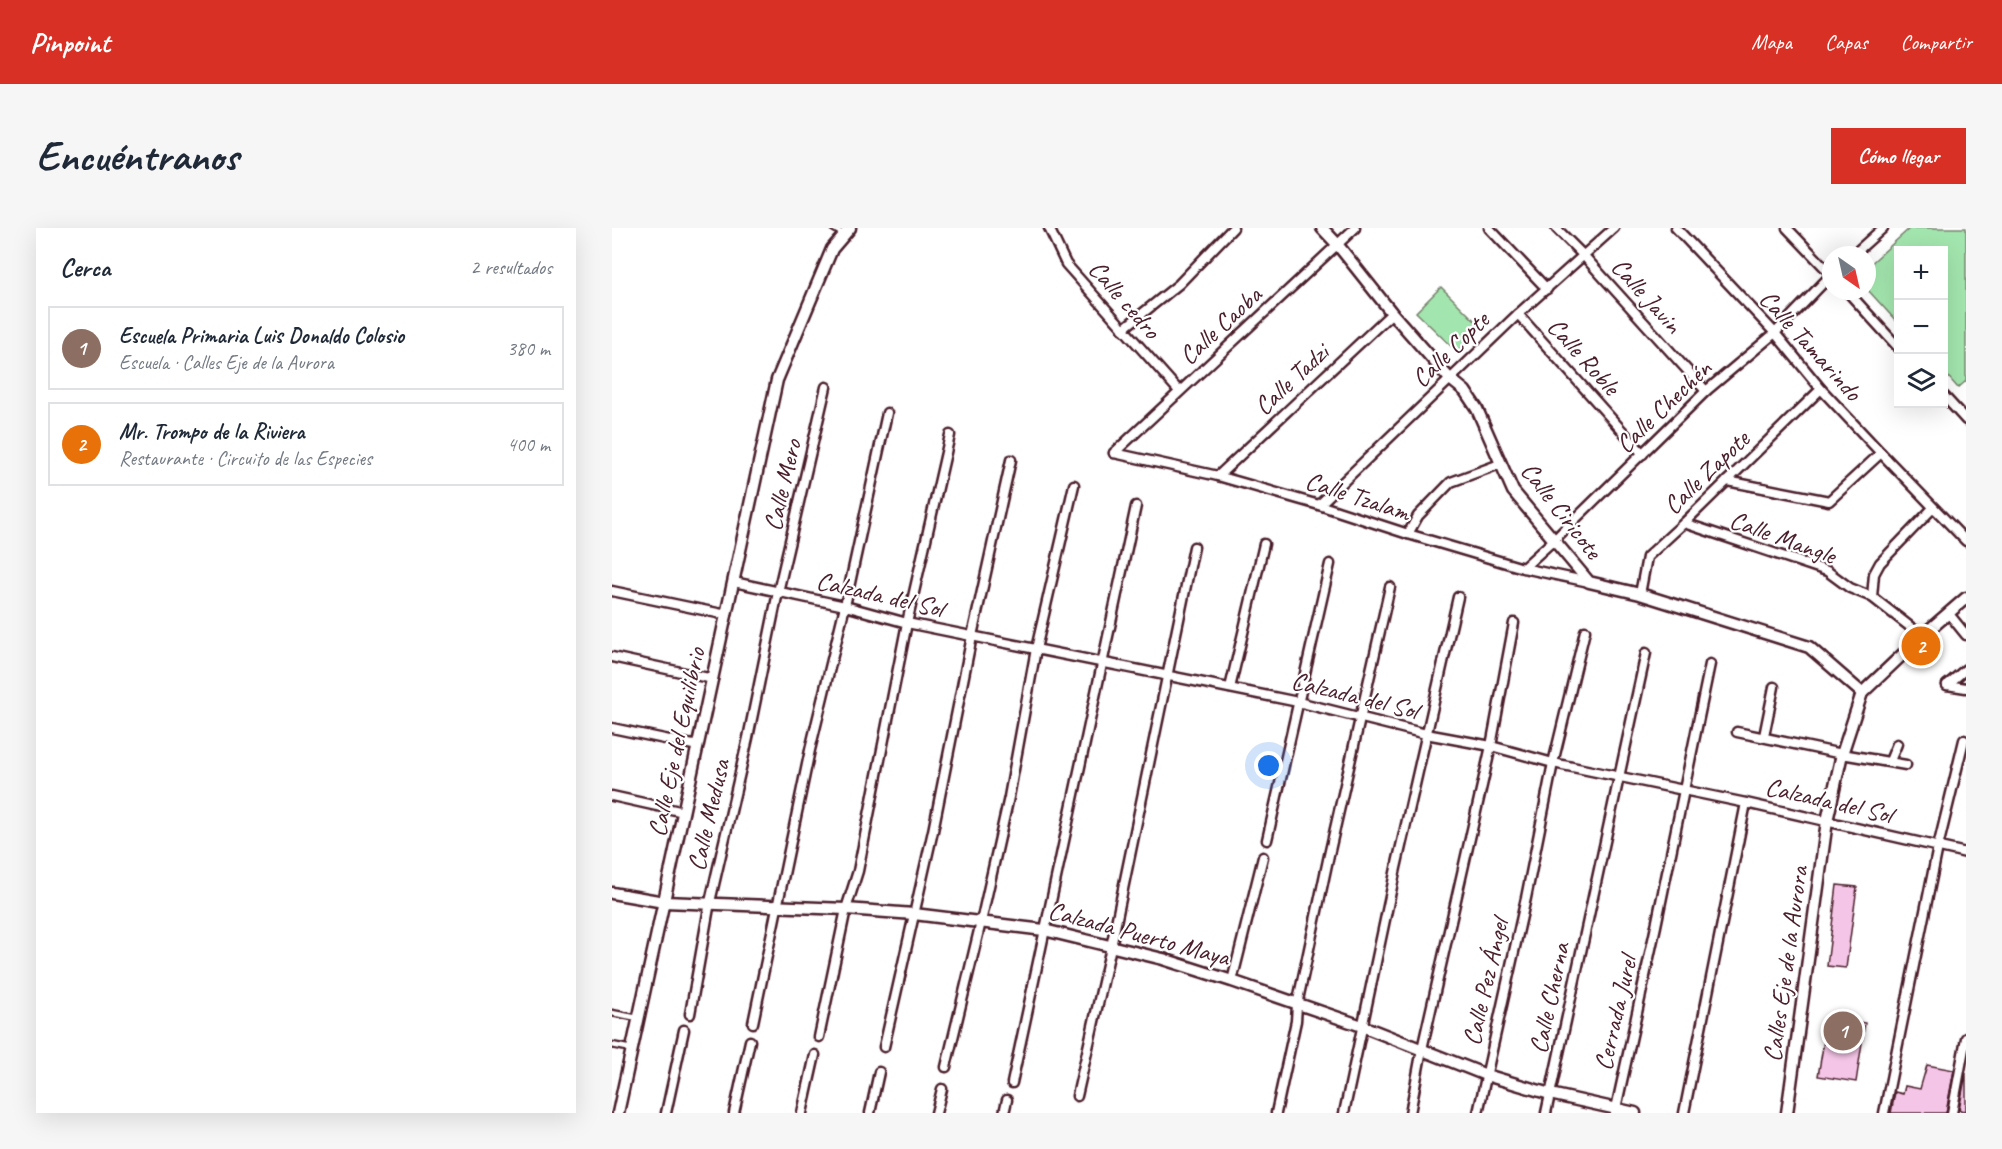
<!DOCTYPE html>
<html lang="es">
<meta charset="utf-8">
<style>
body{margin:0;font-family:Caveat,sans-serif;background:#f6f6f7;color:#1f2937}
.controls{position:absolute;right:18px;top:18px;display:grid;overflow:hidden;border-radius:0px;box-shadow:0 6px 24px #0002}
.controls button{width:54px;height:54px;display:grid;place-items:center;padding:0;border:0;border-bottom:2px solid #e0e1e3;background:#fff;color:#1f2937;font:30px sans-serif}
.compass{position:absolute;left:1210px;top:18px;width:54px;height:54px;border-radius:50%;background:#fff;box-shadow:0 6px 24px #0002;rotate:146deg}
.you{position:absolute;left:657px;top:538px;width:21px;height:21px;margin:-15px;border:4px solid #fff;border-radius:50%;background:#1a73e8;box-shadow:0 0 0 9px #1a73e833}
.badge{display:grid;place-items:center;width:39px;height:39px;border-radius:50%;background:#d93025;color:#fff;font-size:20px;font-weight:700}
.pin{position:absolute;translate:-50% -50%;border:3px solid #fff;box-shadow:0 2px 6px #0006}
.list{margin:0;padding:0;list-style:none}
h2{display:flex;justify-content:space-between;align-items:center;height:78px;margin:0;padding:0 24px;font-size:26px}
h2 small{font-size:20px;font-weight:400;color:#747a83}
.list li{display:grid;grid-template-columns:39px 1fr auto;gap:18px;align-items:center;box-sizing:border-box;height:84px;margin:0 12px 12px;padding:0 12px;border:2px solid #e0e1e3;border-radius:0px}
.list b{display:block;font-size:22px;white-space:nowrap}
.list p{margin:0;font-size:20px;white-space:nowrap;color:#747a83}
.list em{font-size:20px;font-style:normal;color:#747a83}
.icon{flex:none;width:33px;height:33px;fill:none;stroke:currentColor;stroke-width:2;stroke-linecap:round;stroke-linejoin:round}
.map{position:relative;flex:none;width:1354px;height:885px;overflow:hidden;border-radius:0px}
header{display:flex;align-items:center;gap:36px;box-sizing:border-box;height:84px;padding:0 30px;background:#d93025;color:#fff}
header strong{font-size:28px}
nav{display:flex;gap:33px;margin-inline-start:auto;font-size:21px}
.intro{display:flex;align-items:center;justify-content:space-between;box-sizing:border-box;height:144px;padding:0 36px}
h1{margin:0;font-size:42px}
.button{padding:15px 27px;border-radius:0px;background:#d93025;color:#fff;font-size:21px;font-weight:700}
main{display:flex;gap:36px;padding:0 36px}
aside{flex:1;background:#fff;border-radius:0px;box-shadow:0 6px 24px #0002}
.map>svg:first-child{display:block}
</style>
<header>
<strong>Pinpoint</strong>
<nav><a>Mapa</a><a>Capas</a><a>Compartir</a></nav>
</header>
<div class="intro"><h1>Encuéntranos</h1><a class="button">Cómo llegar</a></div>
<main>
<aside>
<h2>Cerca<small>2 resultados</small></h2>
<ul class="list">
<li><span class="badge" style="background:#8d6e63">1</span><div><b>Escuela Primaria Luis Donaldo Colosio</b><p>Escuela · Calles Eje de la Aurora</p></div><em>380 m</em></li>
<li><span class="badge" style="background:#e8710a">2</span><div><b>Mr. Trompo de la Riviera</b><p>Restaurante · Circuito de las Especies</p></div><em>400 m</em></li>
</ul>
</aside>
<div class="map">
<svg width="1354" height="885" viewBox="0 0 1354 885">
<rect width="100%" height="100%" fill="#fff"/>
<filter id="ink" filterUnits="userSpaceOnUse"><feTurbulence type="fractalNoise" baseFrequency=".0167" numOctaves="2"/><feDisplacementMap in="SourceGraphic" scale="12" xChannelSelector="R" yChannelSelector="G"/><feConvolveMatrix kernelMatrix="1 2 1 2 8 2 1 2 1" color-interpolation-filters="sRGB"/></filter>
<g filter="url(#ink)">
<g fill="#a3e5ae" stroke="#76826c" stroke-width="1.5">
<polygon points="1298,0 1354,0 1354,153 1346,160 1332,144 1332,22 1286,22 1286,95 1255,61 1255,39"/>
<polygon points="829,59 870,100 845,124 804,84"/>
</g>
<g fill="#f5c5e7" stroke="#4a1f2b" stroke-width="1.5">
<polygon points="1225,657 1245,659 1234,740 1215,738"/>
<polygon points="1216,789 1253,795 1244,854 1206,848"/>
<polygon points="1315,837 1342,842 1334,885 1279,885 1283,864 1291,866 1293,858 1308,861"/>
<polygon points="1354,845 1354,883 1347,882"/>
</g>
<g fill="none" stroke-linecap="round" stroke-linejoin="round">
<g stroke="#4a1f2b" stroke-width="9">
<g id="service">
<polyline points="221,0 231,6"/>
<polyline points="0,785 26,790"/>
<polyline points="0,817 20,821"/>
</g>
</g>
<g stroke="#4a1f2b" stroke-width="13">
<g id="minor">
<polyline points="437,0 454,36 567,163"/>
<polyline points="877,0 935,61"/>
<polyline points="944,0 972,28 1094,163"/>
<polyline points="1064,0 1163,105 1209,161 1269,225 1354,313"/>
<polyline points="1175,0 1219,46"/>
<polyline points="1241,27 1271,0"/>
<polyline points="1235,63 1286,119"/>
<polyline points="906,86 1031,226"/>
<polyline points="511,101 567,56 621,0"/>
<polyline points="1332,168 1354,192"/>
<polyline points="502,225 606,248 707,277 796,306 911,340 977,354"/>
<polyline points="502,225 743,0"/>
<polyline points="606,248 780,85"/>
<polyline points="1115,253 1217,273 1269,225"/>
<polyline points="707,277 906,86 1002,0"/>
<polyline points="1072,295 1215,343 1238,360 1260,369 1310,408"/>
<polyline points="796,306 806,288 839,254 888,236"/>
<polyline points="911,340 943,311 1094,163 1163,105 1219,47"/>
<polyline points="122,354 233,378 295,395 686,474 814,506 879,518 941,535 1134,575 1354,625"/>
<polyline points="0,363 115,387"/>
<polyline points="1028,366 1035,329 1072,295 1209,161"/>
<polyline points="1260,369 1262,346 1268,335 1321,280"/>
<polyline points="1337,386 1354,407"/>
<polyline points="0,429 101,451"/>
<polyline points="1335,457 1354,441"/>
<polyline points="1335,457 1354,460"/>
<polyline points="618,460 652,316"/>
<polyline points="0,500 86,518"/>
<polyline points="1125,504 1230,526 1294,537"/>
<polyline points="1152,508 1162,459"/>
<polyline points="1278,533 1285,516"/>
<polyline points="0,568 72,584"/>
<polyline points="655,612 718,336"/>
<polyline points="620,753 651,629"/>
<polyline points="78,786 98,674 136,510 166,364 214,159"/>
<polyline points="141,795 198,522 233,378 275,185"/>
<polyline points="207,809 234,681 246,643 295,395 338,207"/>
<polyline points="272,819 321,603 360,408 399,232"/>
<polyline points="334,839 369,694 397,569 424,421 462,257"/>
<polyline points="400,855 524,278"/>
<polyline points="465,868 499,719 582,319"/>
<polyline points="54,885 72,802"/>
<polyline points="122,885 138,813"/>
<polyline points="190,885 203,827"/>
<polyline points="258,885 267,844"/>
<polyline points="324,885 330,861"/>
<polyline points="392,885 395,872"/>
<polyline points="664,885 684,793 685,777 717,627 778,359"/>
<polyline points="732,885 784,640 846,369"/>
<polyline points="798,885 810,821 879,518 902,395"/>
<polyline points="866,885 914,670 941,535 973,403"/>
<polyline points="934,885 1034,425"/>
<polyline points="1003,885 1044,698 1098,436"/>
<polyline points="1072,885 1134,575"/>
<polyline points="1272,885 1326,619 1352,512"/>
<polyline points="1340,885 1354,810"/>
</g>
</g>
<g stroke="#4a1f2b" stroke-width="15">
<g id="tertiary">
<polyline points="710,0 725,16 780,85 837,150 853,163 865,181 901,263 977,354 1028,366 1197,419 1250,465"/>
<polyline points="0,665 52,674 234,681 302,686 432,702 551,731 620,753 750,798 874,847 938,866 1023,885"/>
<polyline points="6,885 165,152 220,21 238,0"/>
<polyline points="1175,885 1215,593 1230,526 1250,465 1310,408 1354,370"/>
</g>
</g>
<use href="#service" stroke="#fff" stroke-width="4.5"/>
<use href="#minor" stroke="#fff" stroke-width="8"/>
<use href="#tertiary" stroke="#fff" stroke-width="10"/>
</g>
</g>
<g text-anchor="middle" stroke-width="4.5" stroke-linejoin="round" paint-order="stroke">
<g font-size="26" fill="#4a1f2b" stroke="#fff">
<text transform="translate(1035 67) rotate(48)" y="9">Calle Javin</text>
<text transform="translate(513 71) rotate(49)" y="9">Calle cedro</text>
<text transform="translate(608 97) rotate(-43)" y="9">Calle Caoba</text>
<text transform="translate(1199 117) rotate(48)" y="9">Calle Tamarindo</text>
<text transform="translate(838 121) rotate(-44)" y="9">Calle Copte</text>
<text transform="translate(972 128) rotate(48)" y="9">Calle Roble</text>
<text transform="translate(679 151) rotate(-43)" y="9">Calle Tadzi</text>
<text transform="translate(1051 178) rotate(-44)" y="9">Calle Chechén</text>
<text transform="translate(1094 244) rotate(-44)" y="9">Calle Zapote</text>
<text transform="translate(170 257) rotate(-77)" y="9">Calle Mero</text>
<text transform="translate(746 268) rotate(18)" y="9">Calle Tzalam</text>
<text transform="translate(950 282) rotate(52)" y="9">Calle Ciricote</text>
<text transform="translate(1171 309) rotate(20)" y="9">Calle Mangle</text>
<text transform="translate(268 366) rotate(13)" y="9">Calzada del Sol</text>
<text transform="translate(743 467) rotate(14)" y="9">Calzada del Sol</text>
<text transform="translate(64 514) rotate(-78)" y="9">Calle Eje del Equilibrio</text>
<text transform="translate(1217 572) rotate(13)" y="9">Calzada del Sol</text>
<text transform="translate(96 587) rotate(-77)" y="9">Calle Medusa</text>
<text transform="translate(527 705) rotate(15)" y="9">Calzada Puerto Maya</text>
<text transform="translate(1173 736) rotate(-82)" y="9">Calles Eje de la Aurora</text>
<text transform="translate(873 754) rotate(-77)" y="9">Calle Pez Ángel</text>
<text transform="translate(937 770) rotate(-78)" y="9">Calle Cherna</text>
<text transform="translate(1003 785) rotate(-77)" y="9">Cerrada Jurel</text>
</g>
</g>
</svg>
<div class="controls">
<button>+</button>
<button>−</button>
<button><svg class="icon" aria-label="layers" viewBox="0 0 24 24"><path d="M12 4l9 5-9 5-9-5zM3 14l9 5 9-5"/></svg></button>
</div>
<svg class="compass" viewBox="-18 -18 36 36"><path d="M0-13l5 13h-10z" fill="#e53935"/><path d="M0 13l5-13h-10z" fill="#747a83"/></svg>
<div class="you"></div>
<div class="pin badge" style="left:1231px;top:803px;background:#8d6e63">1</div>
<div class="pin badge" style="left:1309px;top:418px;background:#e8710a">2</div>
</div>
</main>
